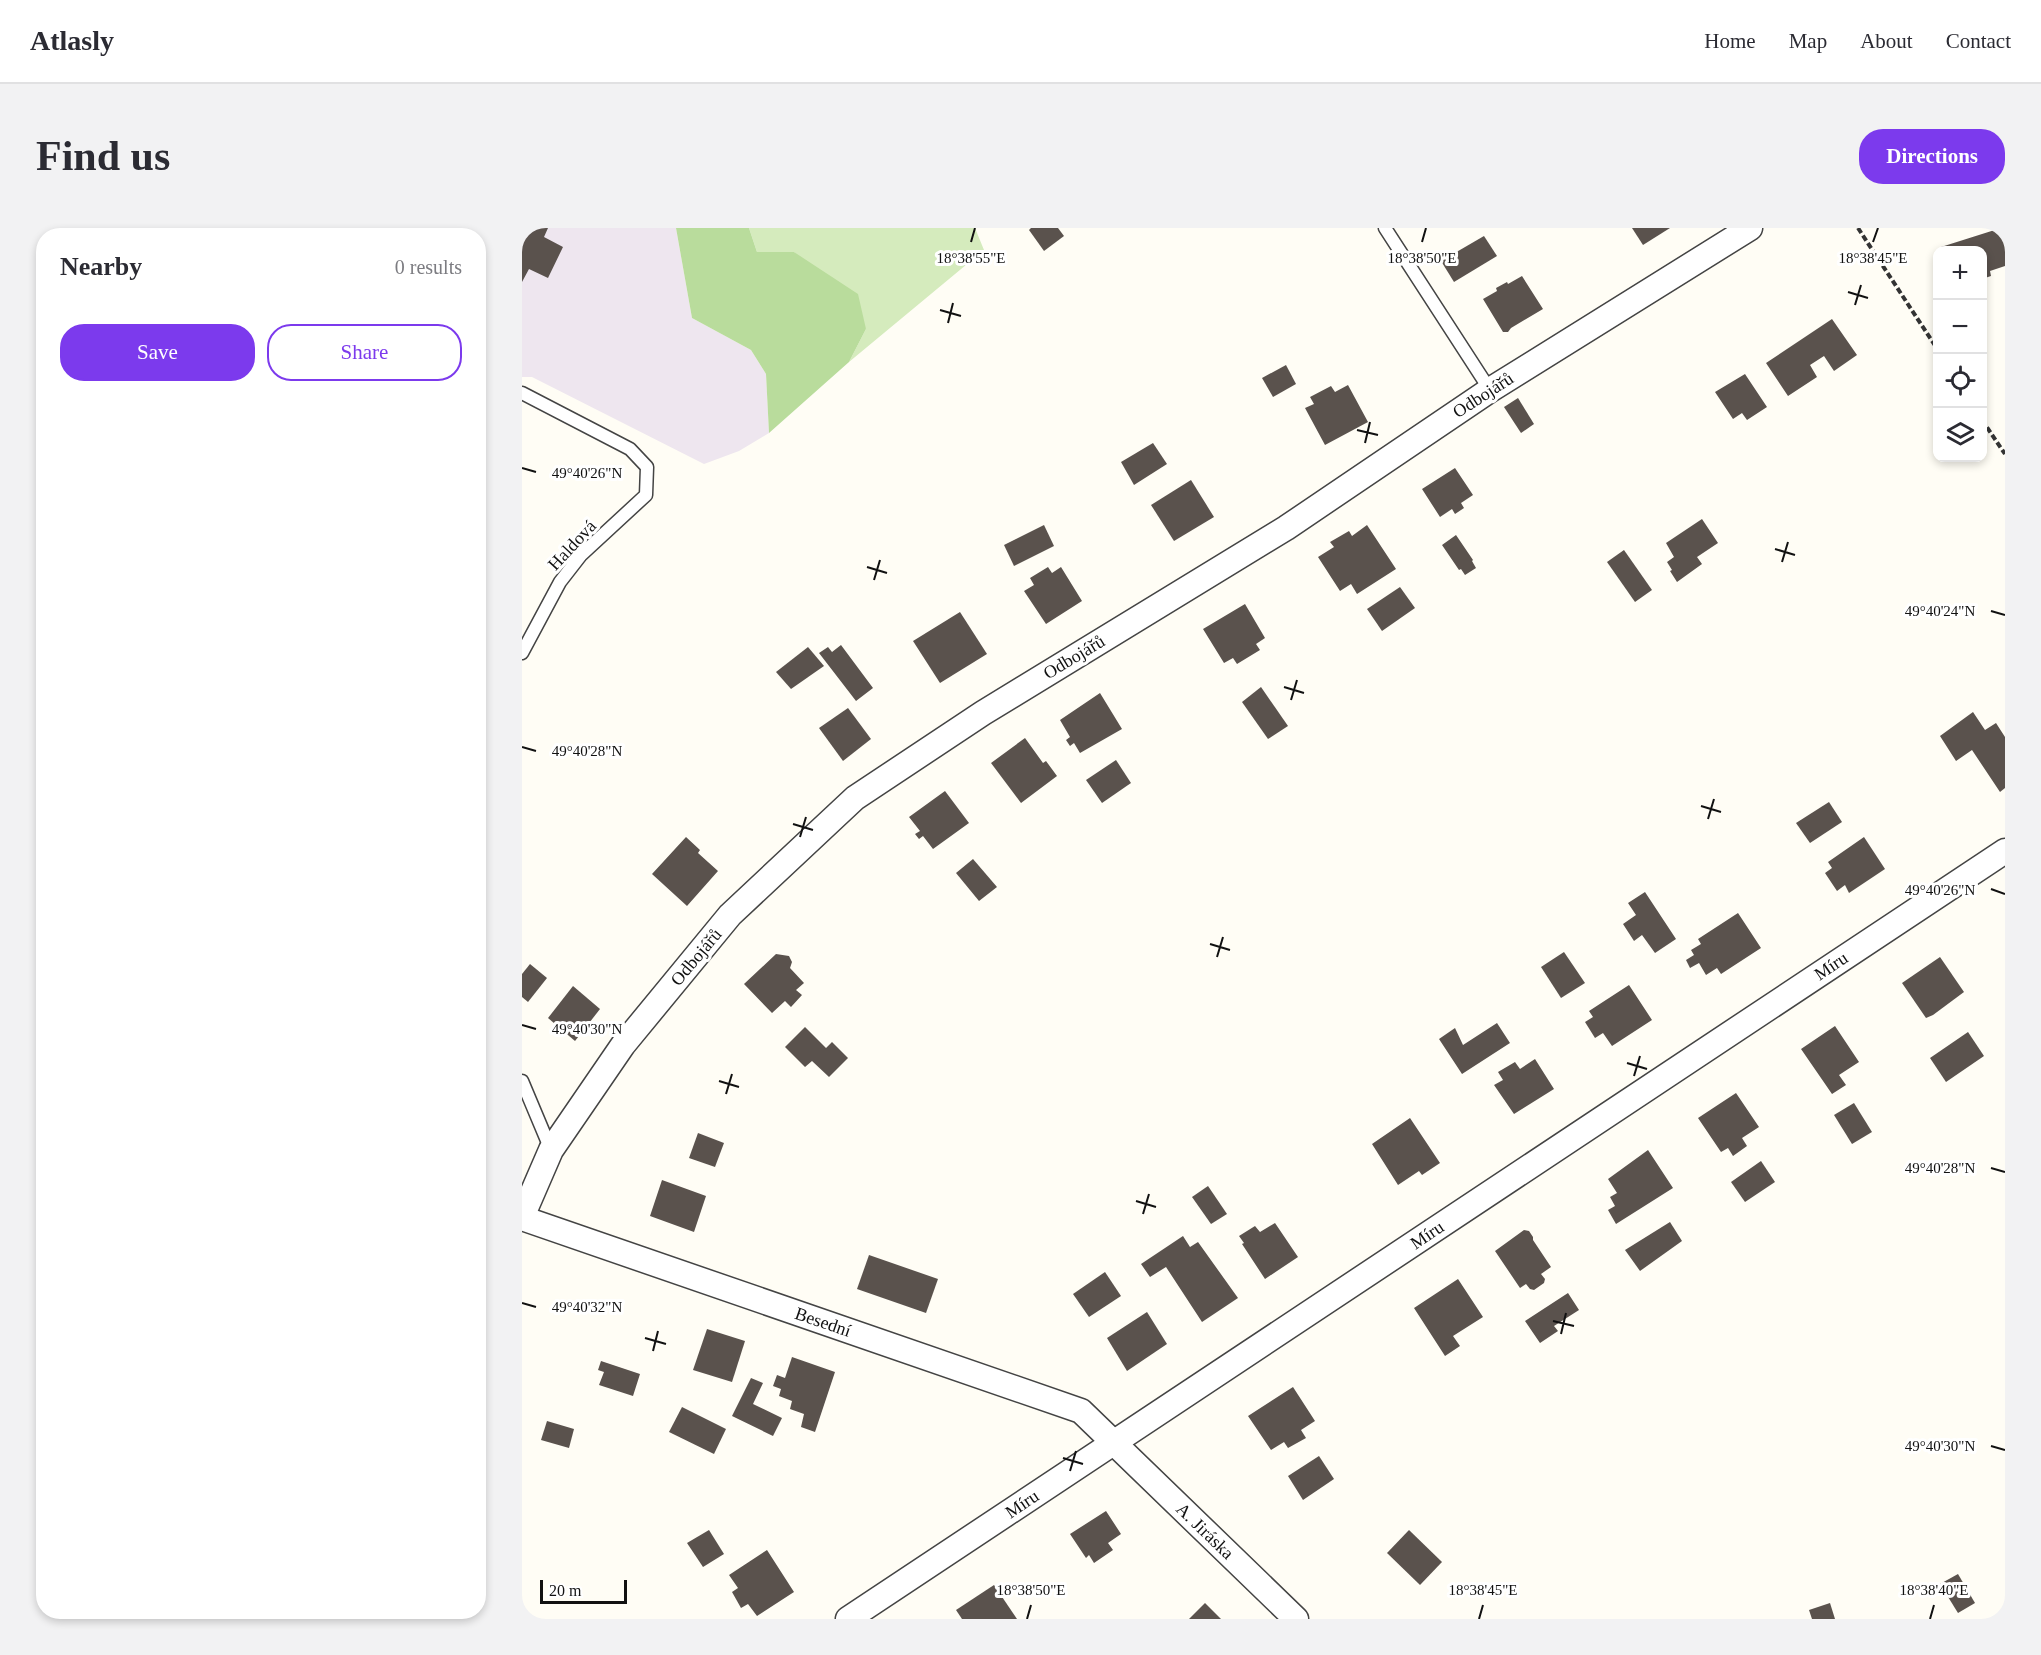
<!DOCTYPE html>
<meta charset="utf-8">
<style>
body{margin:0;font-family:Georgia,serif;background:#f2f2f3;color:#2b2b33}
.controls{position:absolute;right:18px;top:18px;display:grid;overflow:hidden;border-radius:12px;box-shadow:0 3px 9px #0003}
.controls button{width:54px;height:54px;display:grid;place-items:center;padding:0;border:0;border-bottom:2px solid #e1e1e2;background:#fff;color:#2b2b33;font:30px sans-serif}
.scale{position:absolute;left:18px;bottom:15px;width:87px;box-sizing:border-box;padding-left:6px;border:3px solid #111;border-top:0;font-size:16px;line-height:21px;white-space:nowrap;color:#111;-webkit-text-stroke:4px #fff;paint-order:stroke}
.list{margin:0;padding:0;list-style:none}
h2{display:flex;justify-content:space-between;align-items:center;height:78px;margin:0;padding:0 24px;font-size:26px}
h2 small{font-size:20px;font-weight:400;color:#7c7c81}
.actions{display:flex;gap:12px;padding:18px 24px}
.actions a{flex:1;padding:14px 0;border:2px solid #7c3aed;border-radius:24px;text-align:center;font-size:21px;color:#7c3aed}
.actions .main{background:#7c3aed;color:#fff}
.icon{flex:none;width:33px;height:33px;fill:none;stroke:currentColor;stroke-width:2;stroke-linecap:round;stroke-linejoin:round}
.map{position:relative;flex:none;width:1483px;height:1391px;overflow:hidden;border-radius:24px}
header{display:flex;align-items:center;gap:36px;box-sizing:border-box;height:84px;padding:0 30px;background:#fff;border-bottom:2px solid #e1e1e2}
header strong{font-size:28px}
nav{display:flex;gap:33px;margin-inline-start:auto;font-size:21px}
.intro{display:flex;align-items:center;justify-content:space-between;box-sizing:border-box;height:144px;padding:0 36px}
h1{margin:0;font-size:42px}
.button{padding:15px 27px;border-radius:24px;background:#7c3aed;color:#fff;font-size:21px;font-weight:700}
main{display:flex;gap:36px;padding:0 36px}
aside{flex:1;background:#fff;border-radius:24px;box-shadow:0 3px 9px #0003}
.map>svg:first-child{display:block}
</style>
<header>
<strong>Atlasly</strong>
<nav><a>Home</a><a>Map</a><a>About</a><a>Contact</a></nav>
</header>
<div class="intro"><h1>Find us</h1><a class="button">Directions</a></div>
<main>
<aside>
<h2>Nearby<small>0 results</small></h2>
<ul class="list">
</ul>
<div class="actions"><a class="main">Save</a><a>Share</a></div>
</aside>
<div class="map">
<svg width="1483" height="1391" viewBox="0 0 1483 1391">
<rect width="100%" height="100%" fill="#fffdf5"/>
<polygon fill="#eee6ef" points="0,0 154,0 170,90 229,122 244,146 247,205 217,223 182,236 10,149 0,149"/>
<polygon fill="#d5ebbd" points="227,0 453,0 462,22 327,134 344,101 272,24 235,24"/>
<polygon fill="#b9dc9c" points="154,0 227,0 235,24 272,24 336,66 344,101 327,134 247,205 244,146 229,122 170,90"/>
<g fill="#5a524d">
<polygon points="0,0 26,0 22,9 41,19 26,50 7,41 0,54"/>
<polygon points="509,0 536,0 542,8 522,23 507,2"/>
<polygon points="1110,0 1148,0 1121,17"/>
<polygon points="1479,0 1483,0 1483,38 1468,43 1469,48 1460,51 1460,22 1420,22 1419,19"/>
<polygon points="962,8 975,28 932,54 919,33"/>
<polygon points="1000,48 1021,81 989,100 986,104 981,104 961,71 975,63 974,60 985,54 986,56"/>
<polygon points="1310,91 1335,127 1312,143 1302,128 1288,137 1295,149 1266,168 1244,135"/>
<polygon points="764,137 774,156 751,169 740,150"/>
<polygon points="1223,146 1245,179 1225,192 1220,185 1211,191 1193,164"/>
<polygon points="826,157 846,194 803,217 783,180 792,176 788,169 809,158 813,164"/>
<polygon points="996,170 1012,196 999,205 982,179"/>
<polygon points="631,215 645,236 612,257 599,234"/>
<polygon points="933,240 951,267 939,275 942,280 933,286 930,281 918,289 900,261"/>
<polygon points="669,252 692,289 652,313 629,277"/>
<polygon points="1180,291 1196,315 1175,329 1180,336 1155,354 1148,343 1150,342 1145,334 1152,329 1144,315"/>
<polygon points="522,297 532,318 492,338 482,317"/>
<polygon points="845,297 874,341 835,366 829,356 818,363 796,329 812,319 808,314 827,303 830,308"/>
<polygon points="934,307 951,332 950,333 954,340 943,347 939,341 937,342 920,317"/>
<polygon points="1102,322 1130,362 1113,374 1085,334"/>
<polygon points="526,339 530,345 539,339 560,373 524,396 502,363 512,357 508,350"/>
<polygon points="878,359 893,380 860,403 845,381"/>
<polygon points="723,376 743,410 734,416 738,422 715,436 711,430 702,435 681,401"/>
<polygon points="438,384 465,426 418,455 391,413"/>
<polygon points="319,417 351,460 334,473 297,425 306,419 310,424"/>
<polygon points="286,419 302,438 269,461 254,444"/>
<polygon points="739,459 766,498 746,511 720,474"/>
<polygon points="578,465 600,501 558,525 552,515 548,518 544,512 548,509 538,492"/>
<polygon points="326,480 349,511 321,533 297,500"/>
<polygon points="1451,484 1463,502 1474,495 1483,509 1483,560 1478,564 1450,522 1434,533 1418,508"/>
<polygon points="503,510 521,535 524,533 535,548 499,575 469,535"/>
<polygon points="594,532 609,555 580,575 564,552"/>
<polygon points="423,563 447,595 411,621 401,608 397,611 393,606 398,603 387,589"/>
<polygon points="1307,574 1320,594 1288,615 1274,595"/>
<polygon points="164,609 178,622 176,625 196,643 165,678 130,646"/>
<polygon points="1342,609 1363,641 1327,665 1323,657 1315,663 1303,645 1310,640 1306,634"/>
<polygon points="451,631 475,659 457,673 434,645"/>
<polygon points="1123,664 1154,711 1133,725 1120,707 1112,713 1101,696 1114,687 1106,675"/>
<polygon points="1216,685 1239,720 1199,746 1195,740 1184,747 1177,735 1168,740 1164,732 1172,727 1169,722 1179,716 1176,711"/>
<polygon points="1042,724 1063,755 1039,770 1019,739"/>
<polygon points="254,726 267,728 270,734 268,740 282,755 274,762 280,767 269,779 263,773 250,785 222,756"/>
<polygon points="1418,729 1442,764 1411,787 1404,790 1380,755"/>
<polygon points="8,736 25,750 6,774 0,769 0,746"/>
<polygon points="1107,757 1130,792 1090,818 1081,805 1073,810 1063,794 1071,789 1067,783"/>
<polygon points="51,758 78,781 53,813 26,790"/>
<polygon points="975,795 988,815 940,846 917,811 933,800 941,817"/>
<polygon points="1313,798 1337,834 1317,847 1324,857 1310,866 1279,821"/>
<polygon points="283,799 304,820 310,814 326,830 307,849 290,833 283,839 263,819"/>
<polygon points="1446,804 1462,828 1424,854 1408,830"/>
<polygon points="1013,831 1032,861 992,886 972,857 981,852 976,844 993,834 998,841"/>
<polygon points="1214,865 1237,899 1220,910 1225,918 1211,928 1206,920 1199,924 1176,890"/>
<polygon points="1332,875 1350,904 1330,916 1312,887"/>
<polygon points="888,890 918,935 900,947 897,943 876,957 850,916"/>
<polygon points="176,905 202,915 193,939 167,930"/>
<polygon points="1126,922 1151,960 1094,996 1086,982 1093,978 1088,969 1095,965 1086,951"/>
<polygon points="1239,933 1253,954 1223,974 1209,954"/>
<polygon points="140,952 184,968 172,1004 128,988"/>
<polygon points="686,958 705,986 689,996 670,969"/>
<polygon points="1148,994 1160,1013 1118,1043 1103,1022"/>
<polygon points="753,995 776,1029 743,1051 720,1016 722,1015 717,1008 733,998 738,1004"/>
<polygon points="1002,1002 1007,1003 1011,1009 1011,1012 1029,1039 1019,1046 1023,1051 1022,1055 1012,1062 1008,1061 1004,1056 998,1060 973,1023"/>
<polygon points="661,1008 668,1019 676,1014 716,1070 680,1094 644,1039 628,1049 619,1036"/>
<polygon points="347,1027 416,1051 404,1085 335,1061"/>
<polygon points="583,1044 599,1068 567,1089 551,1066"/>
<polygon points="936,1051 961,1089 931,1108 938,1118 923,1128 892,1080"/>
<polygon points="1046,1065 1057,1082 1032,1098 1036,1103 1018,1115 1003,1093"/>
<polygon points="625,1084 645,1116 605,1143 585,1110"/>
<polygon points="185,1101 223,1113 210,1154 171,1142"/>
<polygon points="270,1129 313,1144 293,1204 279,1199 282,1186 268,1181 270,1173 257,1168 259,1161 251,1158 255,1147 263,1150"/>
<polygon points="79,1133 118,1146 111,1168 77,1157 82,1144 76,1142"/>
<polygon points="229,1150 241,1155 231,1176 260,1190 251,1208 210,1188"/>
<polygon points="771,1159 793,1193 779,1202 784,1210 766,1220 762,1214 749,1222 726,1188"/>
<polygon points="160,1179 204,1201 192,1226 147,1204"/>
<polygon points="25,1193 52,1201 47,1220 19,1212"/>
<polygon points="797,1228 812,1251 781,1272 766,1248"/>
<polygon points="584,1283 599,1306 586,1315 591,1322 572,1335 567,1327 564,1330 548,1306"/>
<polygon points="187,1302 202,1326 181,1339 165,1315"/>
<polygon points="887,1302 920,1334 898,1357 865,1325"/>
<polygon points="245,1322 272,1364 235,1388 226,1376 219,1380 210,1364 216,1360 207,1347"/>
<polygon points="1436,1346 1453,1375 1436,1385 1418,1356"/>
<polygon points="472,1357 495,1391 440,1391 434,1382"/>
<polygon points="683,1375 699,1391 667,1391"/>
<polygon points="1308,1375 1313,1391 1290,1391 1287,1382"/>
</g>
<g fill="none" stroke-linecap="round" stroke-linejoin="round">
<g stroke="#444" stroke-width="15">
<g id="lane">
<polyline points="863,0 968,162"/>
<polyline points="0,165 108,221 125,239 124,267 59,327 38,354 0,425"/>
<polyline points="0,853 29,922"/>
</g>
</g>
<g stroke="#444" stroke-width="27">
<g id="street">
<polyline points="0,989 29,922 101,817 208,687 333,570 461,485 764,300 968,162 1228,0"/>
<polyline points="0,990 559,1183 774,1391"/>
<polyline points="326,1391 1483,623"/>
</g>
</g>
<g stroke="#333" stroke-width="4" stroke-dasharray="6 3" stroke-linecap="butt">
<polyline points="1336,0 1416,122"/>
<polyline points="1460,192 1483,226"/>
</g>
<use href="#lane" stroke="#fff" stroke-width="12"/>
<use href="#street" stroke="#fff" stroke-width="24"/>
</g>
<path fill="none" stroke="#111" stroke-width="2" d="M 449,14 L 453,0M 900,14 L 904,0M 1351,14 L 1356,0M 1326,64 L 1346,70M 1333,77 L 1339,57M 418,82 L 439,88M 426,95 L 431,75M 835,202 L 856,207M 843,215 L 848,194M 0,240 L 14,244M 1253,321 L 1273,327M 1260,334 L 1266,314M 345,339 L 365,345M 352,352 L 358,332M 1469,383 L 1483,387M 762,459 L 782,465M 769,472 L 775,452M 0,519 L 14,523M 1179,578 L 1199,584M 1186,591 L 1192,571M 271,596 L 291,602M 278,609 L 284,589M 1469,661 L 1483,666M 688,716 L 708,722M 695,729 L 701,709M 0,797 L 14,801M 1105,835 L 1125,841M 1112,848 L 1118,828M 197,853 L 217,859M 204,866 L 210,846M 1469,940 L 1483,944M 614,973 L 634,979M 621,986 L 627,966M 0,1075 L 14,1079M 1031,1093 L 1052,1098M 1039,1106 L 1044,1085M 123,1110 L 144,1116M 131,1123 L 136,1103M 1469,1218 L 1483,1222M 541,1230 L 561,1236M 548,1243 L 554,1223M 505,1391 L 509,1377M 957,1391 L 961,1377M 1408,1391 L 1412,1377"/>
<g text-anchor="middle" stroke-width="6" stroke-linejoin="round" paint-order="stroke">
<g font-size="18" fill="#111" stroke="#fff">
<text transform="translate(961 167) rotate(-33)" y="6">Odbojářů</text>
<text transform="translate(50 317) rotate(-47)" y="6">Haldová</text>
<text transform="translate(552 429) rotate(-31)" y="6">Odbojářů</text>
<text transform="translate(174 729) rotate(-50)" y="6">Odbojářů</text>
<text transform="translate(1309 738) rotate(-34)" y="6">Míru</text>
<text transform="translate(905 1007) rotate(-34)" y="6">Míru</text>
<text transform="translate(301 1094) rotate(19)" y="6">Besední</text>
<text transform="translate(500 1276) rotate(-34)" y="6">Míru</text>
<text transform="translate(683 1303) rotate(44)" y="6">A. Jiráska</text>
</g>
</g>
<g font-size="15" text-anchor="middle" fill="#111" stroke="#fff" stroke-width="6" stroke-linejoin="round" paint-order="stroke">
<text x="449" y="35">18°38'55"E</text>
<text x="900" y="35">18°38'50"E</text>
<text x="1351" y="35">18°38'45"E</text>
<text x="65" y="250">49°40'26"N</text>
<text x="1418" y="388">49°40'24"N</text>
<text x="65" y="528">49°40'28"N</text>
<text x="1418" y="667">49°40'26"N</text>
<text x="65" y="806">49°40'30"N</text>
<text x="1418" y="945">49°40'28"N</text>
<text x="65" y="1084">49°40'32"N</text>
<text x="1418" y="1223">49°40'30"N</text>
<text x="509" y="1367">18°38'50"E</text>
<text x="961" y="1367">18°38'45"E</text>
<text x="1412" y="1367">18°38'40"E</text>
</g>
</svg>
<div class="controls">
<button>+</button>
<button>−</button>
<button><svg class="icon" aria-label="locate" viewBox="0 0 24 24"><circle cx="12" cy="12" r="6"/><path d="M12 2v4M12 18v4M2 12h4M18 12h4"/></svg></button>
<button><svg class="icon" aria-label="layers" viewBox="0 0 24 24"><path d="M12 4l9 5-9 5-9-5zM3 14l9 5 9-5"/></svg></button>
</div>
<div class="scale">20 m</div>
</div>
</main>
